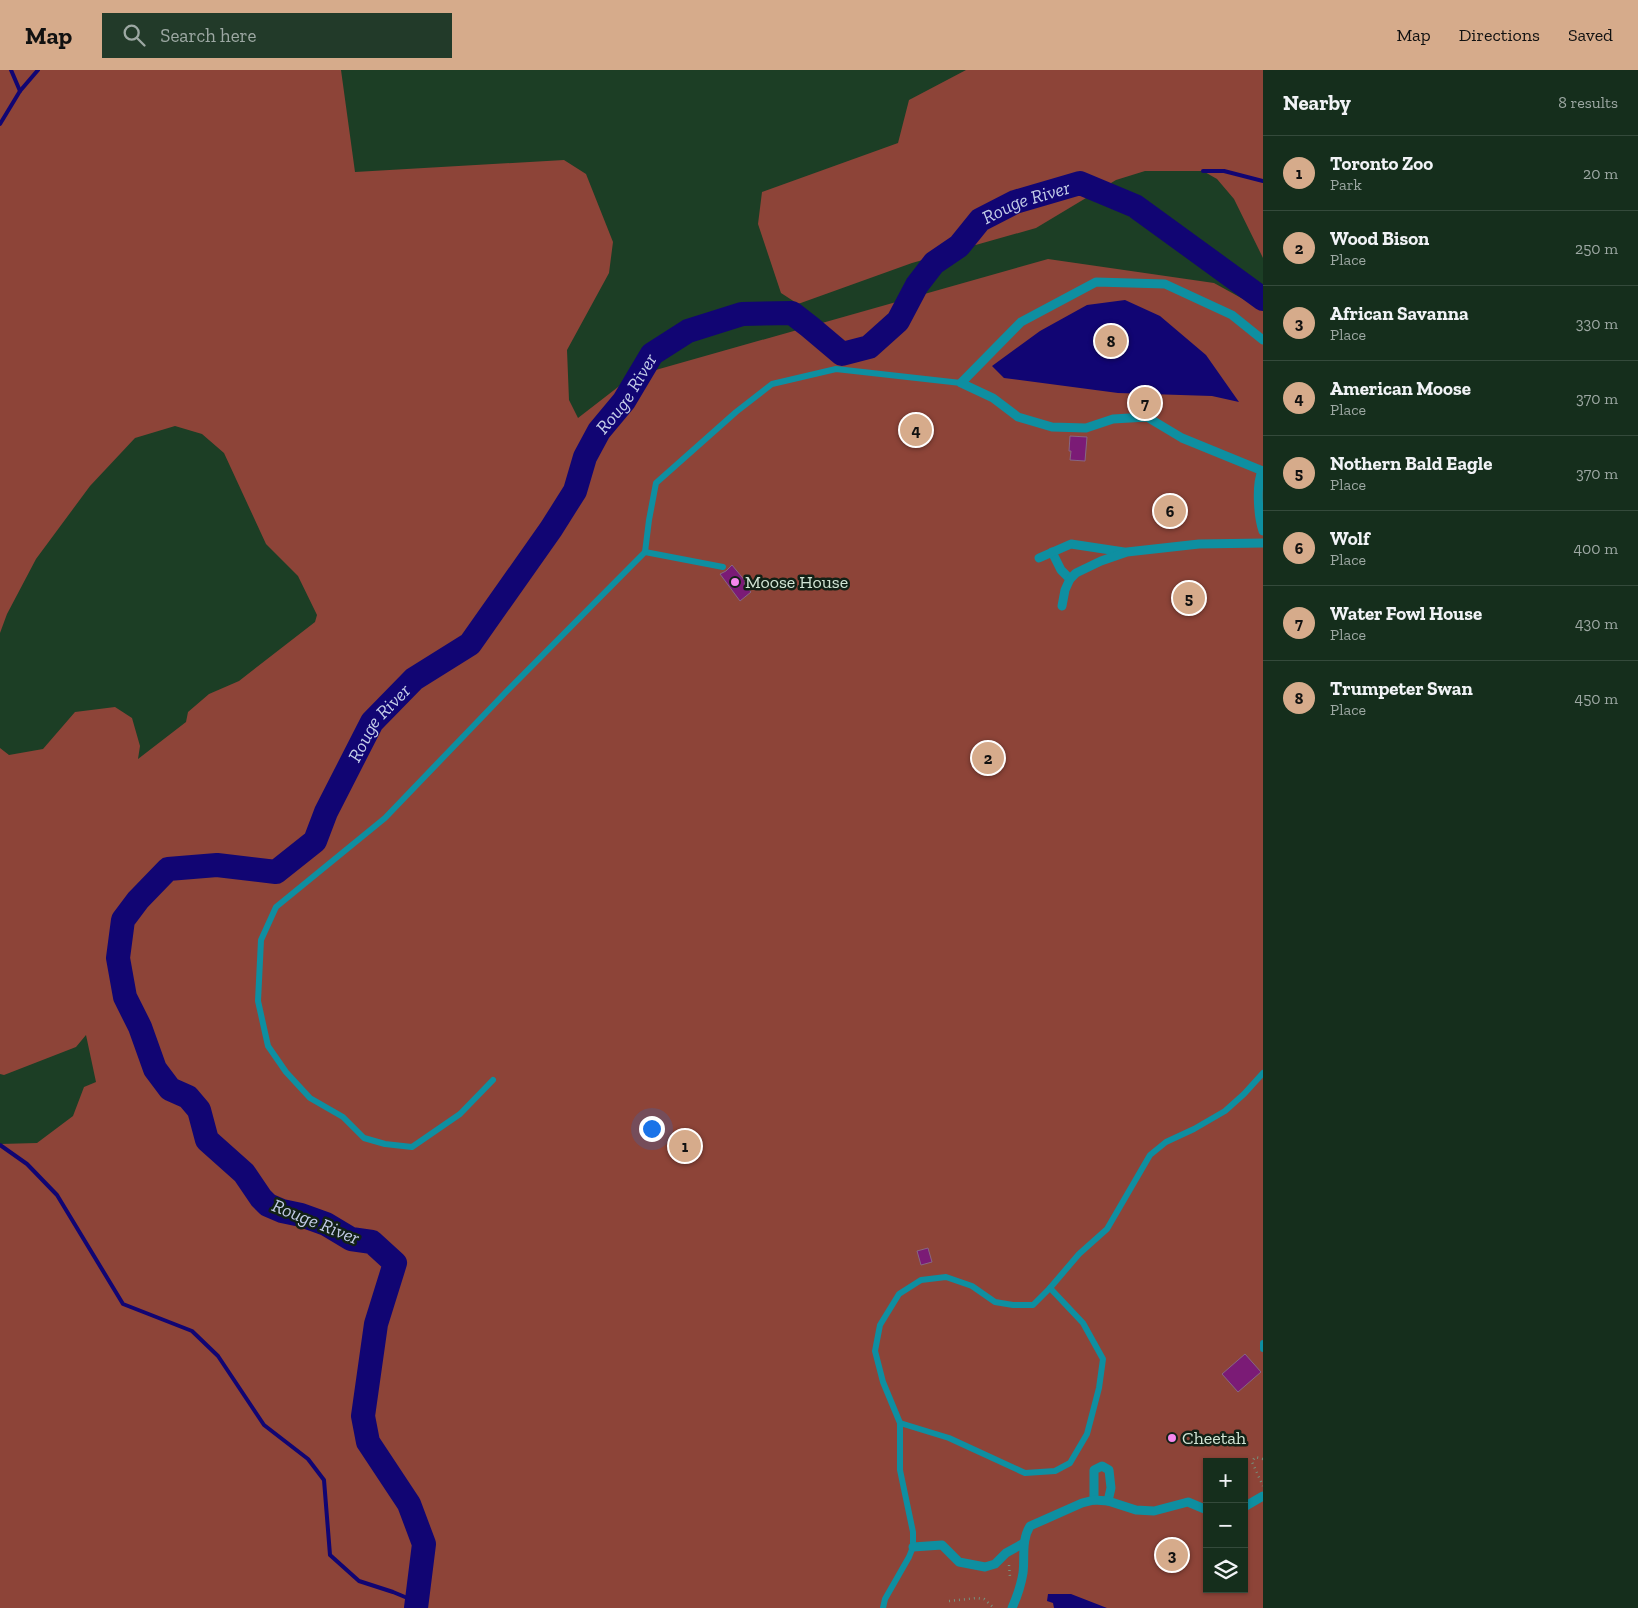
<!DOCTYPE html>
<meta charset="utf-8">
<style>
body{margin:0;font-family:"Zilla Slab",serif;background:#223a29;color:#f1f3f6}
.controls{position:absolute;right:15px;bottom:15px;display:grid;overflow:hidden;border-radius:0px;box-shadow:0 1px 4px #0004}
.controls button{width:45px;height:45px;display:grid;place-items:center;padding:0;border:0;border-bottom:1px solid #344a3b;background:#152e1c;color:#f1f3f6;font:25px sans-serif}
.you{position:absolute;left:651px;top:1058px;width:18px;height:18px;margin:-12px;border:4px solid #fff;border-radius:50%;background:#1a73e8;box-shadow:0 0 0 8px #1a73e833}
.badge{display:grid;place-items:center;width:32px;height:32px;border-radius:50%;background:#d6ab8b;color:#111;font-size:16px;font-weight:700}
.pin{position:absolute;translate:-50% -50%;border:2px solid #fff;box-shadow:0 1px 5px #0006}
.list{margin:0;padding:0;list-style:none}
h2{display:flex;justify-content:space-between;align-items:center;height:65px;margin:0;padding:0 20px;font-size:21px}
h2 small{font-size:16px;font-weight:400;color:#9da8a3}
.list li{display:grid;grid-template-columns:32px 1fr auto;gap:15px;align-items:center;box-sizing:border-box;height:75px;padding:0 20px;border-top:1px solid #344a3b}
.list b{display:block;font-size:19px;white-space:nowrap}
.list p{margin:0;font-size:16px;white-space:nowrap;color:#9da8a3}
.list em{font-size:16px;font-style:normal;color:#9da8a3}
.icon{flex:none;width:28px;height:28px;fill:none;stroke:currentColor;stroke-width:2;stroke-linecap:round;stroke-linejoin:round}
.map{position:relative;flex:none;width:1263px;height:1538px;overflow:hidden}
header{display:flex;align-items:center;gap:30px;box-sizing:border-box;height:70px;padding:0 25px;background:#d6ab8b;color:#111}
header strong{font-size:24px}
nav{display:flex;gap:28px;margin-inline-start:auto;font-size:18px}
.search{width:350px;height:45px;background:#223a29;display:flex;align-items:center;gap:12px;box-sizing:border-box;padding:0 18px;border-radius:0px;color:#9da8a3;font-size:19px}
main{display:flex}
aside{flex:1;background:#152e1c}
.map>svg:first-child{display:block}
</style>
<header>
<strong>Map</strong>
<div class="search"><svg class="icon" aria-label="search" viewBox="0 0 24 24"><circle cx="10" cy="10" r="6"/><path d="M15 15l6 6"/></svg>Search here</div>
<nav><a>Map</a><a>Directions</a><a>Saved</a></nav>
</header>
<main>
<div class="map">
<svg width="1263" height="1538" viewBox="0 0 1263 1538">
<rect width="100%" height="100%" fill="#1c3e25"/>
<g fill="#8d4438" fill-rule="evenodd">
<path d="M 0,0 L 341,0 L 355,102 L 564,90 L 586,104 L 613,172 L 609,203 L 567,280 L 569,330 L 578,348 L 631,307 L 1048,189 L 1214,213 L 1263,240 L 1263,1538 L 0,1538 L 0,1074 L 37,1073 L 73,1046 L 84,1017 L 96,1012 L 86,965 L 76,977 L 4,1005 L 0,1004 L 0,678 L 9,685 L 43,679 L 75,642 L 115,637 L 132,648 L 140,676 L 138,689 L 186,652 L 188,642 L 209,624 L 239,611 L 315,552 L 317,545 L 298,506 L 266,474 L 224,383 L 202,364 L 175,356 L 135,368 L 90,416 L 36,489 L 7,544 L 0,563 ZM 1207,1392 L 1244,1392 L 1244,1519 L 1207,1519 Z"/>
<polygon points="966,0 1263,0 1263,188 1234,129 1217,109 1203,101 1145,101 1116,110 1036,158 912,193 798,234 781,223 758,154 762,122 898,73 909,30"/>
</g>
<g fill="#110573">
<polygon points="1125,230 1160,246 1206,285 1239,332 1212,326 1118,323 1004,308 992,296 1040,261 1087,235"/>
<polygon points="1048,1524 1071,1524 1107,1538 1054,1538 1053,1533 1047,1531"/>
</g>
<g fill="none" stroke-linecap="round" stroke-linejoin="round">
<g stroke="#110573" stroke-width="4">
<polyline points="11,0 20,21"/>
<polyline points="0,54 20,21 38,0"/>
<polyline points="1203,101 1224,101 1263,111"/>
<polyline points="0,1075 27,1094 57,1125 123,1234 192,1261 218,1286 264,1355 308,1389 324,1410 330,1485 359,1511 393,1522 417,1532"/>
</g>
<path stroke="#110573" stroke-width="24" id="s1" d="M 416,1538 L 424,1474 L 409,1434 L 368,1372 L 363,1346 L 376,1254 L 395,1193 L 372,1172 L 351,1169 L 326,1154 L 301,1145 L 282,1141 L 268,1135 L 261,1128 L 244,1103 L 207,1070 L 199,1040 L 188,1027 L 170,1019 L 155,999 L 140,957 L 125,927 L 118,888 L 123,850 L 138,830 L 168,799 L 217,795 L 276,802 L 315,771 L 326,742 L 372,652 L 414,609 L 470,574 L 551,459 L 575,421 L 585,387 L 599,361 L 624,331 L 652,284 L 688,261 L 742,244 L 792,243 L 810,257 L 842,284 L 869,277 L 898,251 L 917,215 L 934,193 L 959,176 L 980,150 L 1015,132 L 1080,113 L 1135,136 L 1263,229"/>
</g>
<g fill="#7b1b76" stroke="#876683">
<polygon points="1134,323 1159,327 1156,342 1131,338"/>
<polygon points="1070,366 1087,367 1085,391 1070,390 1071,381 1069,381"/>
<polygon points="732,495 746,512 744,513 751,522 740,531 720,504 726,501"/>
<polygon points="928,1178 932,1192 921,1195 917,1181"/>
<polygon points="1245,1284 1261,1302 1238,1322 1222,1304"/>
</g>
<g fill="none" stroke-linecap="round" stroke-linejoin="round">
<g stroke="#76907c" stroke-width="2.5" stroke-dasharray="1 4" stroke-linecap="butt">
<polyline points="1263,1389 1255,1387 1252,1392 1263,1416"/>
<polyline points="1009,1495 1010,1507"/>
<polyline points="949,1531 977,1528 984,1529 994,1538"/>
</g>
<g stroke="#0e8fa1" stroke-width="6">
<polyline points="645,482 723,497"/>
<polyline points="493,1010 460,1044 412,1077 385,1074 364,1068 343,1047 310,1028 286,1002 268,976 258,931 261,870 276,837 385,748 506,622 645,482 649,450 656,413 736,342 772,314 836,299 961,313"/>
<polyline points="1263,1273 1263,1279"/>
<polyline points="900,1353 949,1368 1025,1403 1055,1401 1070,1393 1087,1364 1099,1318 1103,1289 1083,1253 1050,1218"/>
<polyline points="883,1538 885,1529 909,1487 913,1477 913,1462 900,1400 900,1353 883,1312 875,1281 880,1255 899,1224 921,1210 946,1207 972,1216 995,1232 1013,1235 1033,1235 1050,1218 1079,1184 1107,1159 1150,1085 1166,1072 1194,1059 1225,1041 1244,1024 1263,1003"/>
</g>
<g stroke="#0e8fa1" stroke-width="9">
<polyline points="1263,270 1232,245 1165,214 1096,212 1021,252 961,313 993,328 1018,347 1052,357 1086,358 1113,349 1147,347 1182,368 1263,401"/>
<path d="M 1262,401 C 1256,415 1258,446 1263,461"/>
<polyline points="1052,482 1061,500 1070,509"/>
<polyline points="1039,488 1071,474 1124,482"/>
<polyline points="1062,536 1065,520 1070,509 1076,503 1101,491 1127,482 1199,474 1263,473"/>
<polyline points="1094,1430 1094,1400 1102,1396 1109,1400 1111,1418 1108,1431"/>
<polyline points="1244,1437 1263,1426"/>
<polyline points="913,1477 942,1475 959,1492 985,1497 995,1494 1006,1483 1024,1473"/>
<path d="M 1012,1538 C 1017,1527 1021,1515 1023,1503 C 1025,1487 1021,1471 1030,1456 L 1082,1433 L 1094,1430 L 1108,1431 L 1136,1440 L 1154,1441 L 1188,1432 L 1207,1440"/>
</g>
</g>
<g fill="#f688ed" stroke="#122116" stroke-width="2">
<circle cx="735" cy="512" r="5"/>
<circle cx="1172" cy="1368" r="5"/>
</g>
<g text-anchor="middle" stroke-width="5" stroke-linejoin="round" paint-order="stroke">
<g font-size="18" fill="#d2e5d5" stroke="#122116" text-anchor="start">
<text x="745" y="518">Moose House</text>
<text x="1182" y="1374">Cheetah</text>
</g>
<g font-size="19" font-style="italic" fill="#c3cce7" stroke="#122116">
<text dy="7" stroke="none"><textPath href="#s1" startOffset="2138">Rouge River</textPath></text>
<text dy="7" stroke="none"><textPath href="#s1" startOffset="1628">Rouge River</textPath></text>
<text dy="7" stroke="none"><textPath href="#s1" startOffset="1208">Rouge River</textPath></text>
<text transform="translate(316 1151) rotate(22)" y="7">Rouge River</text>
</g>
</g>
</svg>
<div class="controls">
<button>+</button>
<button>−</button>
<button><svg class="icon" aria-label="layers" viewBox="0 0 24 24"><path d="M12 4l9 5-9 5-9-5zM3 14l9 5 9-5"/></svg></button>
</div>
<div class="you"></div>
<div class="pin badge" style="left:685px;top:1076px">1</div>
<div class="pin badge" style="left:988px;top:688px">2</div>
<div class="pin badge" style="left:1172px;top:1485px">3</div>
<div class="pin badge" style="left:916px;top:360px">4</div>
<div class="pin badge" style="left:1189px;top:528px">5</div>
<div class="pin badge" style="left:1170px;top:441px">6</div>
<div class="pin badge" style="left:1145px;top:333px">7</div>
<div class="pin badge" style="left:1111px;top:271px">8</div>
</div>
<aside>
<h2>Nearby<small>8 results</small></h2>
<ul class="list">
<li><span class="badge">1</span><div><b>Toronto Zoo</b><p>Park</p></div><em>20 m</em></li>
<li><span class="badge">2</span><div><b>Wood Bison</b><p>Place</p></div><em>250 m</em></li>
<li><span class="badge">3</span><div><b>African Savanna</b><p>Place</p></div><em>330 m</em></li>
<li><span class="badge">4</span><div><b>American Moose</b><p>Place</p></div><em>370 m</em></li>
<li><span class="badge">5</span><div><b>Nothern Bald Eagle</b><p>Place</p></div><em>370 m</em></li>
<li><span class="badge">6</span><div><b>Wolf</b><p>Place</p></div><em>400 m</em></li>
<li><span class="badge">7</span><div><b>Water Fowl House</b><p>Place</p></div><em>430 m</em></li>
<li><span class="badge">8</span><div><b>Trumpeter Swan</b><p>Place</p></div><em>450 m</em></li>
</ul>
</aside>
</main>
